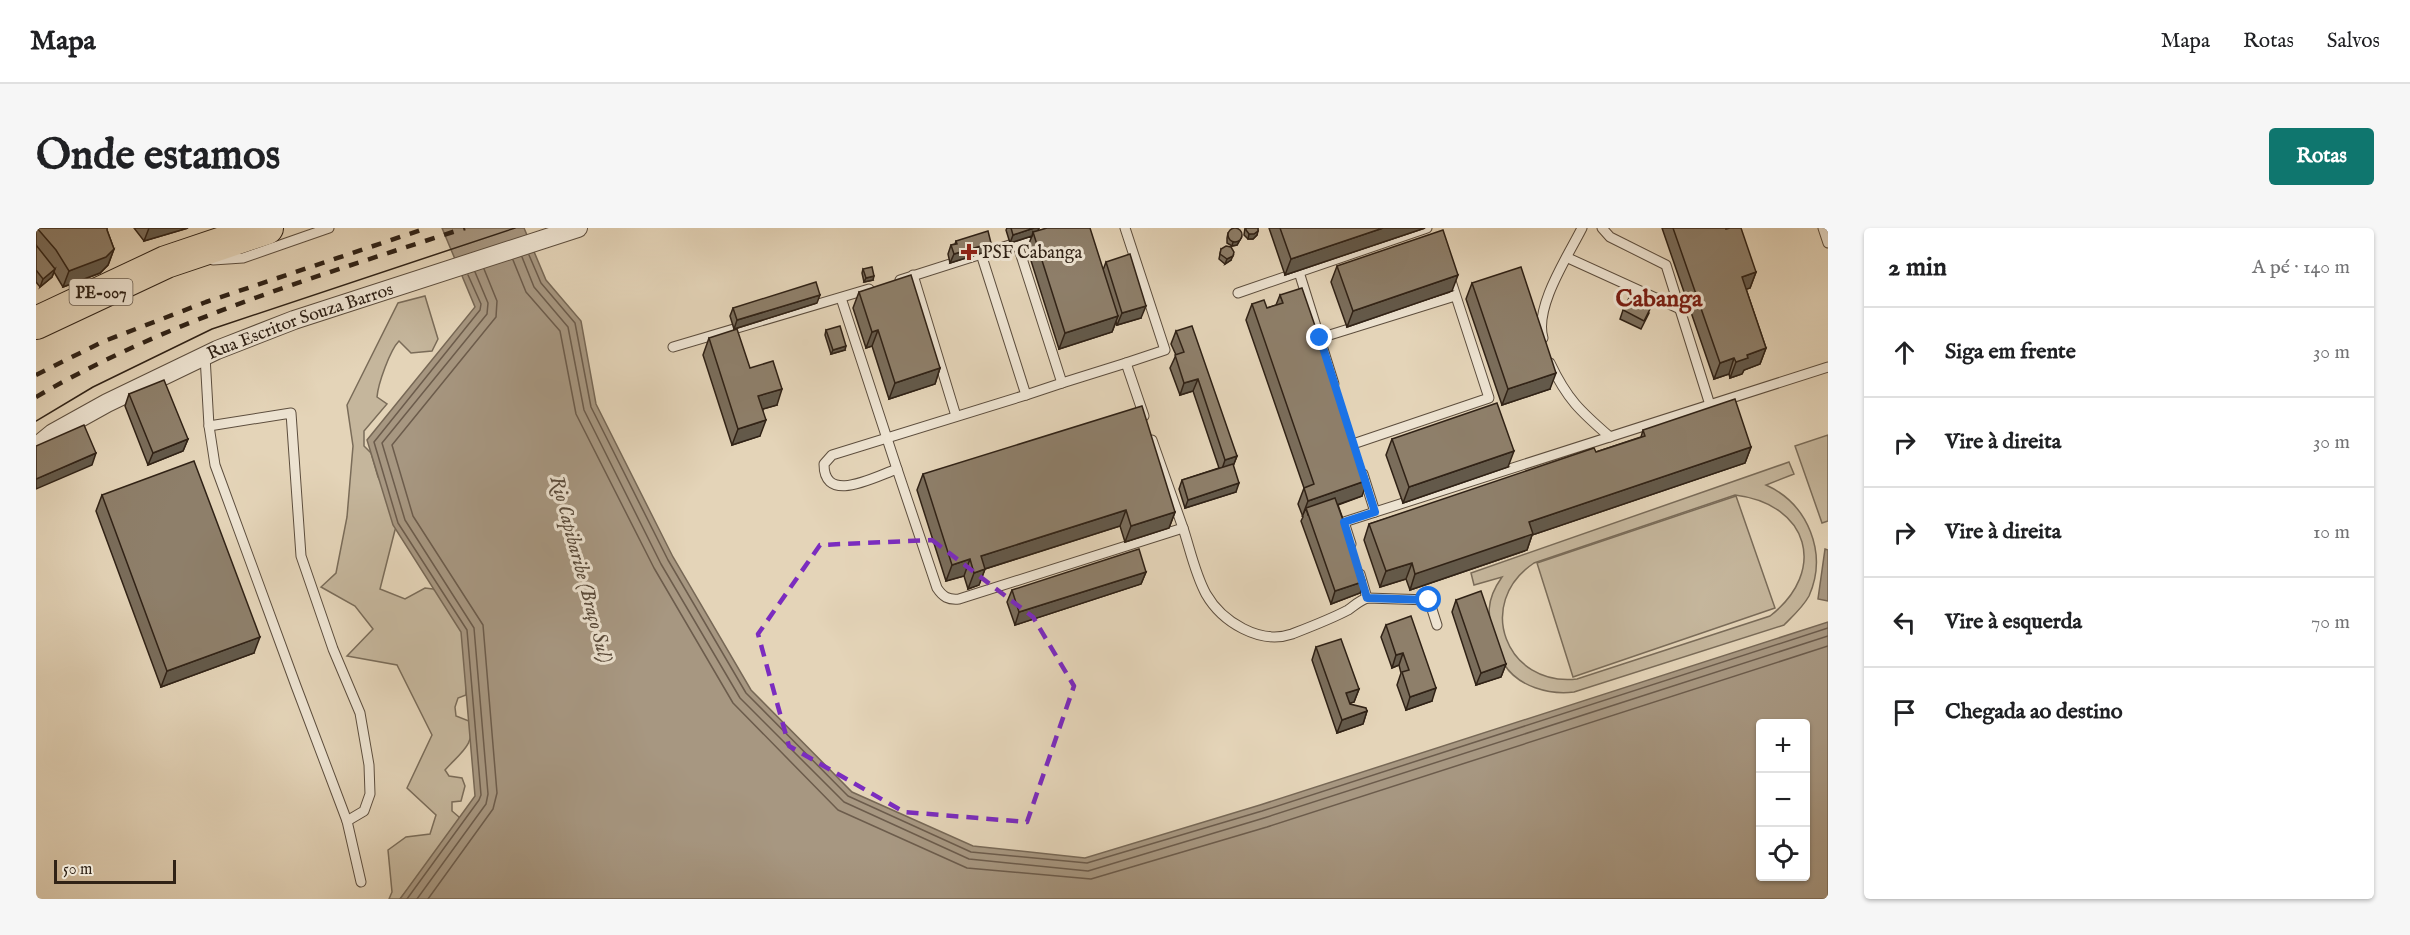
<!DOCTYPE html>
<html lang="pt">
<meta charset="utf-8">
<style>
body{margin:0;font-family:"IM FELL English",serif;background:#f6f6f6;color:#202124}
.controls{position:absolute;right:18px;bottom:18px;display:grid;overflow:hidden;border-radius:6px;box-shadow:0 2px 4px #0004}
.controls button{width:54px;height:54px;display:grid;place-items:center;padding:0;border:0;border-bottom:2px solid #e0e0e0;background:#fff;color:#202124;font:30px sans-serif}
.scale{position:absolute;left:18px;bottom:15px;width:122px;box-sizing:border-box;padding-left:6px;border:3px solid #302216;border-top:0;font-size:16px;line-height:21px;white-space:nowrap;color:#302216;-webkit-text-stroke:4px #ede3d1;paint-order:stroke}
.stop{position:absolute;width:18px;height:18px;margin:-14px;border:4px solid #1a73e8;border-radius:50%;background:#fff}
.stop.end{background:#1a73e8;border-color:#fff;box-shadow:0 2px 6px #0008}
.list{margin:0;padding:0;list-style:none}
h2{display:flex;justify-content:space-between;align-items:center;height:78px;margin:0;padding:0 24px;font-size:26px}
h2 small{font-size:20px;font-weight:400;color:#757577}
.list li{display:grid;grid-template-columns:39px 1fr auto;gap:18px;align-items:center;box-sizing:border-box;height:90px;padding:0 24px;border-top:2px solid #e0e0e0}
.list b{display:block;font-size:22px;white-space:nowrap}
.list em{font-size:20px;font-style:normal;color:#757577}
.icon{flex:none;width:33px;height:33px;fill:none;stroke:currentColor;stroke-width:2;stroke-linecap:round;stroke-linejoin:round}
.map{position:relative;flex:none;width:1792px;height:671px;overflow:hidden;border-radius:6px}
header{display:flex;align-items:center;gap:36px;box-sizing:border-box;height:84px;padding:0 30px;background:#fff;border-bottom:2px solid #e0e0e0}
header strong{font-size:28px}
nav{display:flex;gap:33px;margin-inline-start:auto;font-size:21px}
.intro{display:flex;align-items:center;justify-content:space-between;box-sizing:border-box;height:144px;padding:0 36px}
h1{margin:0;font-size:42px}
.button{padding:15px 27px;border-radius:6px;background:#0f766e;color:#fff;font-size:21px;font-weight:700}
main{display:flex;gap:36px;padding:0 36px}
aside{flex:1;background:#fff;border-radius:6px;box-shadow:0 2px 4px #0004}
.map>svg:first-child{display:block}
</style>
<header>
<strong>Mapa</strong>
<nav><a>Mapa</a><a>Rotas</a><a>Salvos</a></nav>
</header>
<div class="intro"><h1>Onde estamos</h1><a class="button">Rotas</a></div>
<main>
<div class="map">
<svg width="1792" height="671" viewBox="0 0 1792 671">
<rect width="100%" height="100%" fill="#e4d4b8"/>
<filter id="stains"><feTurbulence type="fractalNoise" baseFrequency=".00333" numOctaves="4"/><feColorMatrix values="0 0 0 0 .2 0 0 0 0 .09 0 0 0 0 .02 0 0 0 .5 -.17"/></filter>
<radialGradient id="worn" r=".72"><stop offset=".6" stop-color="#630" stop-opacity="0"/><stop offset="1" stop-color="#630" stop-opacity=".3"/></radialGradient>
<g fill="#c5b69c" stroke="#7a6c59" stroke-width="1.5" fill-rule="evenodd">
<path d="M 389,68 L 402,111 L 396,123 L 375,125 L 363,113 C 354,122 342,156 341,169 L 351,176 L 328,203 L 328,218 L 335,225 L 342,249 L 367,294 L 359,302 L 344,361 L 369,371 L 389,360 L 397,361 L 432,386 L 430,467 L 422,470 L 419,479 L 420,488 L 433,493 C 441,516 424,525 409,542 L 413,548 L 426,550 L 429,558 L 425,573 L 416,574 L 416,583 L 423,589 L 422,598 L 364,671 L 353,671 L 356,664 L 352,622 L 370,609 L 394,606 L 400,587 L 371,560 L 396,507 L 361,437 L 311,428 L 337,401 L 319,378 L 285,359 L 300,345 L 311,289 L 317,218 L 311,177 L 362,75 Z"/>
<polygon points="1792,207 1792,293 1786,295 1759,218"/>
<path d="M 1753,234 L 1758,246 L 1730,257 C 1772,276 1792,325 1773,368 C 1767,379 1757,388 1748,397 L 1538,464 C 1514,467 1482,459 1468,436 C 1465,430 1463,421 1460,414 C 1451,388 1449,373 1466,349 L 1438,357 L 1435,345 ZM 1699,267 C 1773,276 1792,343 1734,388 L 1541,451 C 1470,459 1438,375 1498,335 Z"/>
<polygon points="1700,268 1739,380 1537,449 1501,335"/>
</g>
<g fill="#a79781" stroke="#776856" stroke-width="1.5" fill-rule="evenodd">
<path d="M 406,0 L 488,0 L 510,52 L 545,93 L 560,176 L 637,329 L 715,462 L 816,564 L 937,618 L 1049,630 L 1224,577 L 1792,394 L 1792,671 L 364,671 L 439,568 L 425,404 L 357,297 L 331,212 L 439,79 ZM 1724,496 L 1770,496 L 1770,648 L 1724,648 Z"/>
<polygon points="1789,321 1792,322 1792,373 1782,371"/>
</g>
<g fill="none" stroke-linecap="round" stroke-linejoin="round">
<g stroke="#6c5c4c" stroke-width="1.5">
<polyline points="493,27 505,55 539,95 555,179 632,332 710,465 812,568 935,624 1051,635 1226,583 1792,400"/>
<polyline points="486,29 498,59 532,99 548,182 625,336 704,470 808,574 933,631 1052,643 1228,590 1792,408"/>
<polyline points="477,32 490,64 524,103 540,186 618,340 697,475 802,582 931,640 1055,651 1231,599 1792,418"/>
<polyline points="371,671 443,572 445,567 431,402 362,295 338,214 444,82 445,76 432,47"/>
<polyline points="381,671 450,576 452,566 438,400 369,292 346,215 451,86 452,75 439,44"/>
<polyline points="392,671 457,581 461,565 447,397 377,288 356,217 460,89 461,73 448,41"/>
</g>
<g stroke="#5d4e3e" stroke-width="11">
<g id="lane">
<polyline points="1089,0 1129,122 1090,135"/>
<polyline points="1566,0 1574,9 1630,37 1674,177"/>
<polyline points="1787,0 1792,15"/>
<polyline points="981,15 1026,155 1090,135 1108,188"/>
<path d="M 945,26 L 990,167 L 796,227 L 788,236 C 788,277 838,249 861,241 L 901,360 C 907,369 912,372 923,371 L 1147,300 L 1116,212"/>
<polyline points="1532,30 1644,81"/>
<polyline points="177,32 207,30 293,0"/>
<polyline points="1263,44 1298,156"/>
<polyline points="877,47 920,188"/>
<polyline points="864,52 1027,0"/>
<polyline points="1202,65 1391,0"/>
<polyline points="805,70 861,241"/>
<polyline points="1284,110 1419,68"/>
<path d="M 1507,110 C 1498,79 1532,28 1546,0"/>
<polyline points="637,119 833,61"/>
<polyline points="169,128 173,198 179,237 260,458 311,593 325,654"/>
<path d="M 1514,135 C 1531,171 1544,183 1574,209"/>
<polyline points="990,167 1026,155"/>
<polyline points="173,198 255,185 265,328 297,421 324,485 333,537 334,566 328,583 311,593"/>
<polyline points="1317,216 1453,170 1414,50"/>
<polyline points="1327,246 1339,284"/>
<path d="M 1147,300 C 1154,321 1159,346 1170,366 C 1186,394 1224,417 1256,406 C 1274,399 1295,391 1312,382 C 1319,377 1323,373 1331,370 L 1393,372 L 1401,397"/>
<polyline points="1315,316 1308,294 1792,139"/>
<polyline points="1324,346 1331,370"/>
</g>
</g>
<g stroke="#5d4e3e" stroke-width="20">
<g id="street">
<path id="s1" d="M 0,219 L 17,205 L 71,175 L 181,122 L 258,92 L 542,0"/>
</g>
</g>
<g stroke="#302216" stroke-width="34">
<polyline id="highway" points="0,95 130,34 231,0"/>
</g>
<use href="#lane" stroke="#ede3d1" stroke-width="9"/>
<use href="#street" stroke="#ede3d1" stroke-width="18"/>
<use href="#highway" stroke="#e4d4b8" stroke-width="32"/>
<polyline stroke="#302216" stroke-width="1.5" points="0,193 57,159 176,101 479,0"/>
<g stroke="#302216" stroke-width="4.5" stroke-dasharray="10 10" stroke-linecap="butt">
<polyline points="0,147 66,114 170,74 391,0"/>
<path d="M 0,169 C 134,91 283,48 429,0"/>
</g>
</g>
<g fill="#7a6d5b" stroke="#302216" stroke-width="1.5">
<polygon points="0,0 71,0 71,2 78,21 72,37 64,45 27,59 18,44 16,49 4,59 0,54"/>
<polygon points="98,0 152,0 108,13"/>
<polygon points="971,0 1003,0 1002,3 1067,42 1070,34 1105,90 1081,97 1080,94 1076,104 1023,121 991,20 996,8 974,15 970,2"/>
<polygon points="1209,0 1222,0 1221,7 1217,11 1212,11 1208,7"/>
<polygon points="1233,0 1389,0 1249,47"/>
<polygon points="1626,0 1690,0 1720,44 1714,60 1710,61 1730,120 1724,136 1708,142 1706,146 1694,150 1693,146 1678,151"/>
<polygon points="1192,5 1205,10 1201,17 1196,18 1191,15 1191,10"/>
<polygon points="920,13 952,23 914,35 912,26 915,17 919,16"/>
<polygon points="1185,21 1195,32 1189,36 1183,31"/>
<polygon points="1301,38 1416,63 1311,99 1295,54"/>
<polygon points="827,41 837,52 828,54 826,45"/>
<polygon points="1436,55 1514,161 1466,177 1430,71"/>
<polygon points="823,64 904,140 899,156 853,171 836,118 830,120 817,80"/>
<polygon points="1244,67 1326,268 1302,277 1329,353 1324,365 1295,376 1265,293 1267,289 1262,276 1268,260 1210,92 1216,76 1231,80 1240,77"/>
<polygon points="781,75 698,101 694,88 697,80"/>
<polygon points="1587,82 1613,85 1605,101 1584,91"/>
<polygon points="790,102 809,122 795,126 789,107"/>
<polygon points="1140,103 1201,228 1197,238 1200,264 1149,280 1143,261 1146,252 1183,240 1157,163 1144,167 1134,140 1140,127 1135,116"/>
<polygon points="673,110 714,140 741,177 727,181 724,208 696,217 667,127"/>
<polygon points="93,166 152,211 147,223 112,237 89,178"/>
<polygon points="1607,202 1715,219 1709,235 1496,307 1491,322 1374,362 1370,351 1344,359 1328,312 1333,296 1560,224 1605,209"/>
<polygon points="1356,211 1472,239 1367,275 1350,227"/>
<polygon points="887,246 1139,284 1133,300 1089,314 1084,298 949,341 943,357 932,361 928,348 910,353 881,262"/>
<polygon points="66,267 218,425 125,459 60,283"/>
<polygon points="1110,344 1105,356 979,397 971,374 976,362"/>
<polygon points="1420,372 1470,436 1465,449 1440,457 1416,384"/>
<polygon points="1350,397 1396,473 1370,482 1361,457 1365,445 1363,437 1356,440 1345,409"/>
<polygon points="1280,419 1323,461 1318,474 1313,475 1314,476 1331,483 1327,496 1301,505 1276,432"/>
</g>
<g fill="#63594a" stroke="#302216" stroke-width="1.5">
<polygon points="113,0 152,0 108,13"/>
<polygon points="998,0 1003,0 1000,7 997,4 996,8 974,15 977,7"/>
<polygon points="1347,0 1389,0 1249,47 1255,31"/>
<polygon points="1222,3 1221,7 1217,11 1212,11 1213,6"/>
<polygon points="1205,10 1201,17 1196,18 1197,14"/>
<polygon points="955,15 952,23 914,35 918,26"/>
<polygon points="78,21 72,37 64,45 27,59 33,43"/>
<polygon points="1197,28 1195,32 1189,36 1191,31"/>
<polygon points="19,41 16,49 4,59 7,51"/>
<polygon points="1720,44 1714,60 1700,65 1706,49"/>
<polygon points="1422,47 1416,63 1311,99 1317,83"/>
<polygon points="838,48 837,52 828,54 830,50"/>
<polygon points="784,67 781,75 698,101 701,92"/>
<polygon points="1110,78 1105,90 1081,97 1086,85"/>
<polygon points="1082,88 1076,104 1023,121 1029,105"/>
<polygon points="842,102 836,118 830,120 836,104"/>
<polygon points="810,118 809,122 795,126 797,122"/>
<polygon points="1730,120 1724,136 1708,142 1706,146 1694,150 1700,134 1711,127"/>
<polygon points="1698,130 1693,146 1678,151 1684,135"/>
<polygon points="904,140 899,156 853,171 859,155"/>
<polygon points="1520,145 1514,161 1466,177 1472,161"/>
<polygon points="1162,151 1157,163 1144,167 1148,155"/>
<polygon points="746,161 741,177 716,184 722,168"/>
<polygon points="730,192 724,208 696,217 702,201"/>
<polygon points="152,211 147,223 112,237 117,225"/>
<polygon points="1715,219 1709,235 1496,307 1491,322 1374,362 1379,346 1493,294"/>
<polygon points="1478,223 1472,239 1367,275 1373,259"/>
<polygon points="60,225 56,237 0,261 0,251"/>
<polygon points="1201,228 1196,241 1185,244 1189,232"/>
<polygon points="1332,252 1326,268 1272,287 1270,280 1266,289 1272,273"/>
<polygon points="1203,255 1200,264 1149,280 1152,272"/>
<polygon points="1090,282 1084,298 939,344 945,328"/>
<polygon points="1139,284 1133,300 1089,314 1095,298"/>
<polygon points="934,331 928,348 910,353 916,337"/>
<polygon points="1376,335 1370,351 1344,359 1350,343"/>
<polygon points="949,341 943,357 932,361 938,345"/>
<polygon points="1110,344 1105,356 979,397 983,384"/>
<polygon points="1329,353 1324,365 1295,376 1299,363"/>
<polygon points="224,409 218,425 125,459 131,443"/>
<polygon points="1367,425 1363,437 1356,440 1360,427"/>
<polygon points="1470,436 1465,449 1440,457 1445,445"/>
<polygon points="1400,460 1396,473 1370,482 1374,469"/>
<polygon points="1323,461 1318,474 1305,478 1310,465"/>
<polygon points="1331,483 1327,496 1301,505 1306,492"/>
</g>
<g fill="#8e7f6a" stroke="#302216" stroke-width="1.5">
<polygon points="1,0 71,0 71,2 78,21 70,29 33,43 20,22"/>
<polygon points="975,0 998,0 977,7"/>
<polygon points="1011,0 1054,0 1082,88 1029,105 997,4"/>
<polygon points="1210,0 1222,0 1222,3 1218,6 1213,6 1210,2"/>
<polygon points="1244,0 1347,0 1255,31"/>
<polygon points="1637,0 1690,0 1690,1 1694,0 1705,0 1720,44 1706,49 1730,120 1711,127 1712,130 1700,134 1698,130 1684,135"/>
<circle cx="1199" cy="7" r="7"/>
<polygon points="1407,2 1422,47 1317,83 1301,38"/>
<polygon points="952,3 955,15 918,26 915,17 921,16 920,13"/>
<polygon points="0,17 19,41 7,51 0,42"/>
<polygon points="1190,18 1195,19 1198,24 1197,28 1191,31 1184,26 1185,21"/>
<polygon points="1094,26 1110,78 1086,85 1070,34"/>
<polygon points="836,39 838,48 830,50 827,41"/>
<polygon points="1485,39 1520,145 1472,161 1436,55"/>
<polygon points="875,47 904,140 859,155 842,102 836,104 823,64"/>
<polygon points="780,54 784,67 701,92 697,80"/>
<polygon points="1266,60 1332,252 1272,273 1268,260 1278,256 1216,76 1228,72 1231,80 1247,75 1244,67"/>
<polygon points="1595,66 1616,77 1608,93 1587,82"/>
<polygon points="804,98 810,118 797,122 790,102"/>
<polygon points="1156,98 1201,228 1189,232 1162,151 1148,155 1139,127 1148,124 1140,103"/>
<polygon points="701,101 714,140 737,133 746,161 722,168 730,192 702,201 673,110"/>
<polygon points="128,152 152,211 117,225 93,166"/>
<polygon points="1699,171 1715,219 1493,294 1497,306 1379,346 1376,335 1350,343 1333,296 1558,220 1560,224 1609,208 1607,202"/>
<polygon points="1461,175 1478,223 1373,259 1356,211"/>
<polygon points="1106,178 1139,284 1095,298 1090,282 945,328 949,341 938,345 934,331 916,337 887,246"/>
<polygon points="48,197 60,225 0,251 0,218"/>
<polygon points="158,233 224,409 131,443 66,267"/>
<polygon points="1197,236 1203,255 1152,272 1146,252"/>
<polygon points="1299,270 1329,353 1299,363 1270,280"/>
<polygon points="1103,321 1110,344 983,384 976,362"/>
<polygon points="1445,363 1470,436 1445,445 1420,372"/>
<polygon points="1375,388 1400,460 1374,469 1366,444 1373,442 1367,425 1360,427 1350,397"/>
<polygon points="1305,411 1323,461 1310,465 1314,476 1330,480 1331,483 1306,492 1280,419"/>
</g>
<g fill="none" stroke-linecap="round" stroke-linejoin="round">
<polyline stroke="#1a73e8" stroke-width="8" points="1284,110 1339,284 1308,294 1331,370 1393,372"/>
</g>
<path fill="none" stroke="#7b2cbf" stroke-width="4.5" stroke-dasharray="12 8" stroke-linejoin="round" d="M 896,312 L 997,389 L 1038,458 L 991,594 L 868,584 L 753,518 L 722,406 L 784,317 Z"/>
<path fill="#8f2418" stroke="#ede3d1" stroke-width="2" d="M930 15h6v6h6v6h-6v6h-6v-6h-6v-6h6z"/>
<g text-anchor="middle" stroke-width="6" stroke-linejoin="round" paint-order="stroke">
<rect fill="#ede3d1" stroke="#695c4e" stroke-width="1.5" x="33.5" y="51" width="63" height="26" rx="4.5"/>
<g font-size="16" font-weight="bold" fill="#302216">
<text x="65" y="70">PE-007</text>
</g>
<g font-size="18" fill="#302216" stroke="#ede3d1" text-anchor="start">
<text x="946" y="30">PSF Cabanga</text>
</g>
<g font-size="18" fill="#302216" stroke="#ede3d1">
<text dy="6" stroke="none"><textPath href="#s1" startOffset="294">Rua Escritor Souza Barros</textPath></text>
</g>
<g font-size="20" font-style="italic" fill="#5a4b3b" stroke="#ede3d1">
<text transform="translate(546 341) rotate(75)" y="7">Rio Capibaribe (Braço Sul)</text>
</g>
<g font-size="24" font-weight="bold" fill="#7a1f14" stroke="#ede3d1">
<text x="1623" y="78">Cabanga</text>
</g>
</g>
<rect width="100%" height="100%" filter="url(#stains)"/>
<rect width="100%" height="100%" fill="url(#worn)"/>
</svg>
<div class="controls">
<button>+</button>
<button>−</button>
<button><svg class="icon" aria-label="locate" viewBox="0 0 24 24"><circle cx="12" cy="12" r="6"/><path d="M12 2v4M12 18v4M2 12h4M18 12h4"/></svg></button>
</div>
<div class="scale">50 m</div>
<div class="stop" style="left:1393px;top:372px"></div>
<div class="stop end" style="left:1284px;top:110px"></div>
</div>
<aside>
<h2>2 min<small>A pé · 140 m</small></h2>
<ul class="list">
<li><svg class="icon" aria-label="ahead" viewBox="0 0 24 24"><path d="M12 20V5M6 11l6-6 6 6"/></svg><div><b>Siga em frente</b></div><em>30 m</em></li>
<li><svg class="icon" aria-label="right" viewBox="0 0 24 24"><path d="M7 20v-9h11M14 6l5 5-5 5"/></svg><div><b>Vire à direita</b></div><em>30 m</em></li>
<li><svg class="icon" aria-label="right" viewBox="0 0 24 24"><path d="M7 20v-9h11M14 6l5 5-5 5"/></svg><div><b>Vire à direita</b></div><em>10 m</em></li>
<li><svg class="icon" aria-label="left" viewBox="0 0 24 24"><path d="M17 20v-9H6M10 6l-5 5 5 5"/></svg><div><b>Vire à esquerda</b></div><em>70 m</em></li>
<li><svg class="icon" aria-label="arrive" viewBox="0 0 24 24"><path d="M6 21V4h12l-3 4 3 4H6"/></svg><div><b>Chegada ao destino</b></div></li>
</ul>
</aside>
</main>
